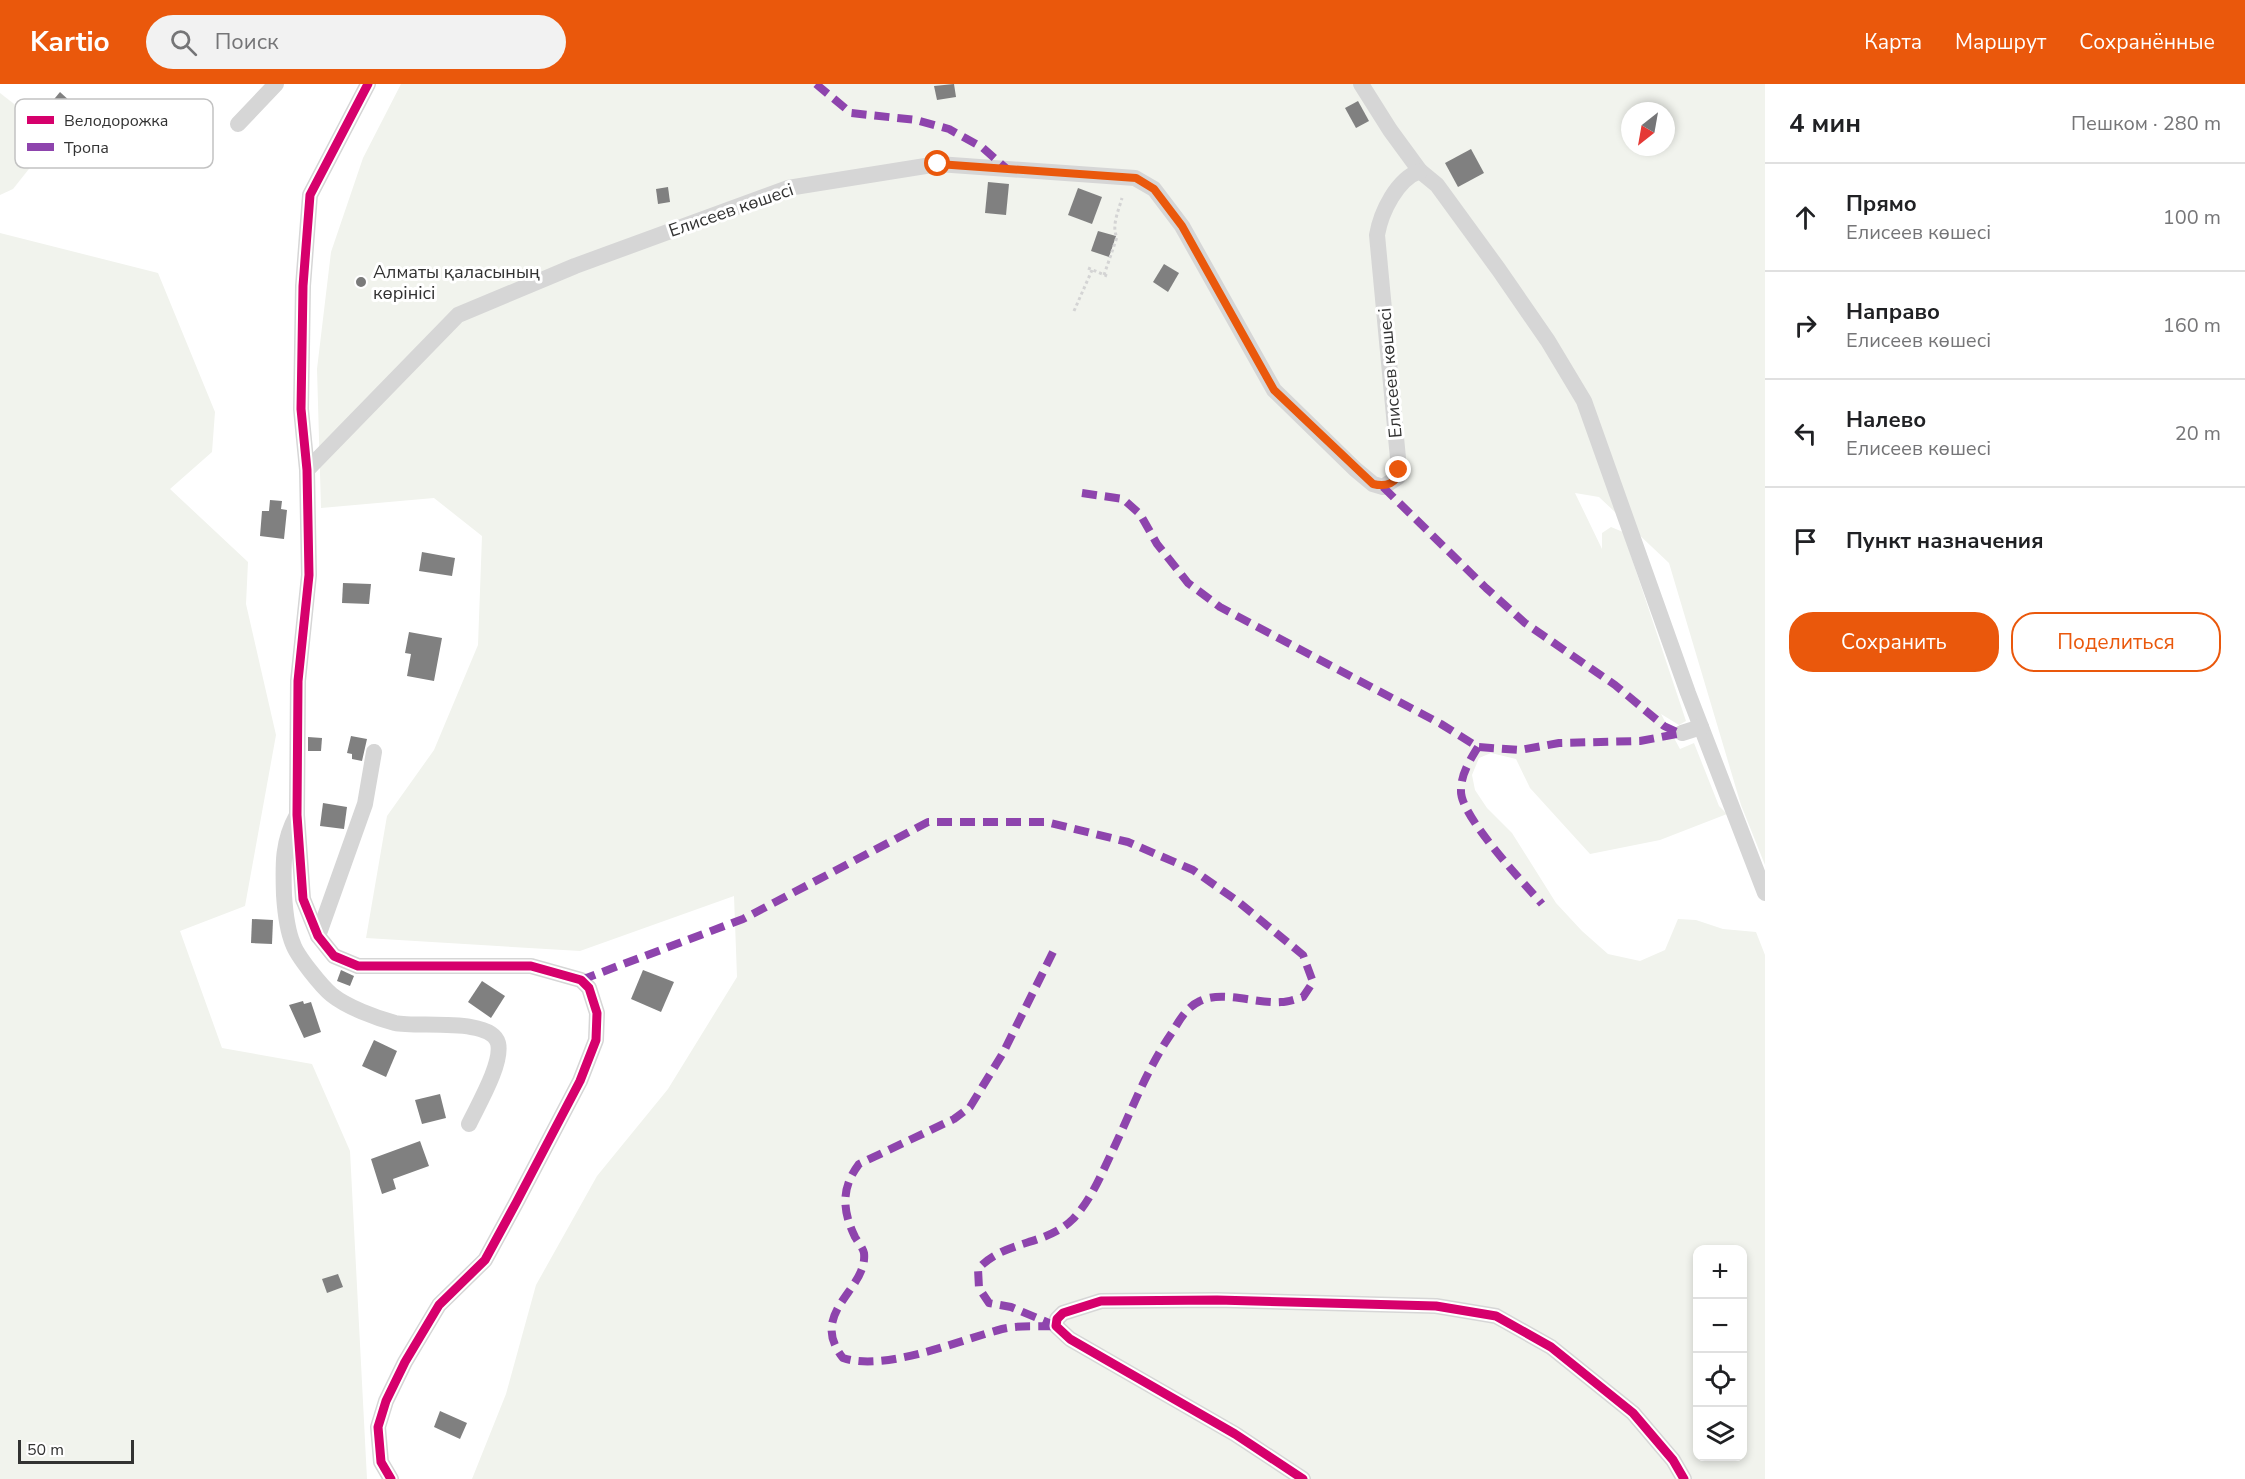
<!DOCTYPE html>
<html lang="ru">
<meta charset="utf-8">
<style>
body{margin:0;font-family:"Nunito Sans",sans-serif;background:#f2f2f2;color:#202124}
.controls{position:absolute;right:18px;bottom:18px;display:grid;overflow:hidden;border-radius:12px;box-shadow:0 3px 9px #0003}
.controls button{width:54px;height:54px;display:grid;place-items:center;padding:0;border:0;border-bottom:2px solid #e0e0e0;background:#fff;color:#202124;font:30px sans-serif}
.compass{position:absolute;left:1621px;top:18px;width:54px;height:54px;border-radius:50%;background:#fff;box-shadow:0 3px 9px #0003;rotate:211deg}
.scale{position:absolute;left:18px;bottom:15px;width:116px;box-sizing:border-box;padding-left:6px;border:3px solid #323232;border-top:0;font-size:16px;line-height:21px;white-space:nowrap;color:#323232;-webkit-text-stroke:4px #fff;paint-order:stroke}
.stop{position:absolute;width:18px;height:18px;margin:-14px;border:4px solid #ea580c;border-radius:50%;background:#fff}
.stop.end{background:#ea580c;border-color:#fff;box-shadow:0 2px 6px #0008}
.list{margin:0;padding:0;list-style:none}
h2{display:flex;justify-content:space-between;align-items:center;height:78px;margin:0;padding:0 24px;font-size:26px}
h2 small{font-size:20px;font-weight:400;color:#757577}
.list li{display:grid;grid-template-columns:39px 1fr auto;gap:18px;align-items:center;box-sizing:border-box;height:108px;padding:0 24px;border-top:2px solid #e0e0e0}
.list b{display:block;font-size:22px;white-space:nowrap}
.list p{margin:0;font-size:20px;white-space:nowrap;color:#757577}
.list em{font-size:20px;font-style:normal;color:#757577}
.actions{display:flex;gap:12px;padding:18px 24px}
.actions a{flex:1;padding:14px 0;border:2px solid #ea580c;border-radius:24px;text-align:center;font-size:21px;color:#ea580c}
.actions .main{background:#ea580c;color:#fff}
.icon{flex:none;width:33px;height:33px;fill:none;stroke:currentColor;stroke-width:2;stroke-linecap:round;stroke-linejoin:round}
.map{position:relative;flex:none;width:1765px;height:1395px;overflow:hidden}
header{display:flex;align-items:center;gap:36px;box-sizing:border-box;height:84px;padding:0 30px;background:#ea580c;color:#fff}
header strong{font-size:28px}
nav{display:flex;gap:33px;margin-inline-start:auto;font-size:21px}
.search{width:420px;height:54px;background:#f2f2f2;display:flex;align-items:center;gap:15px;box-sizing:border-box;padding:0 21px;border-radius:33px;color:#757577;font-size:22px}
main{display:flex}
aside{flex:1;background:#fff}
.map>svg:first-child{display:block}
</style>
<header>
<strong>Kartio</strong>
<div class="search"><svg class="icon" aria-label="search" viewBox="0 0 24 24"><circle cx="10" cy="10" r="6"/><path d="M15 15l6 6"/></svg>Поиск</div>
<nav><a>Карта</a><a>Маршрут</a><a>Сохранённые</a></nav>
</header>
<main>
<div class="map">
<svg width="1765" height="1395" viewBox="0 0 1765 1395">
<rect width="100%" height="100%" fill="#fff"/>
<g fill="#f1f3ed" fill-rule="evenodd">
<path d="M 401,0 L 1765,0 L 1765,781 L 1741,721 L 1669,479 L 1599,413 L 1575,409 L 1602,465 L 1602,449 L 1611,443 L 1623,448 L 1686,637 L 1679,641 L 1661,630 L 1680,665 L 1694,659 L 1719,722 L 1727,730 L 1660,756 L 1590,770 L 1530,704 L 1516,675 L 1491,669 L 1479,674 L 1472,691 L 1475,706 L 1487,724 L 1512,749 L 1556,819 L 1582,847 L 1608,870 L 1640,877 L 1665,866 L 1678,835 L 1696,836 L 1723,845 L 1756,848 L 1765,871 L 1765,1395 L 472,1395 L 506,1310 L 536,1201 L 597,1092 L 668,1005 L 737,893 L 734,812 L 580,867 L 366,854 L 387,732 L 434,666 L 478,561 L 482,452 L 434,414 L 321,424 L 317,285 L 331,168 L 363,74 ZM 1630,27 L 1666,27 L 1666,63 L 1630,63 ZM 1698,1166 L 1742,1166 L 1742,1372 L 1698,1372 Z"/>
<polygon points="0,9 55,52 13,105 0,111"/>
<polygon points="0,149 158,189 215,328 212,368 170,405 248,478 246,520 276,651 245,822 180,847 222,964 312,980 350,1067 367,1395 0,1395"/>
</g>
<g fill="#808080">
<polygon points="954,0 956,13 937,16 934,2"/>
<polygon points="60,8 72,19 63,31 50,20"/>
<polygon points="1358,17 1369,37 1356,44 1345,24"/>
<polygon points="1471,65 1484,89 1458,103 1445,79"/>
<polygon points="988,98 1009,100 1006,131 985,129"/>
<polygon points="668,103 670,118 658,120 656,105"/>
<polygon points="1078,104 1102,113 1092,140 1068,131"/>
<polygon points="1098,147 1116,152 1109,173 1091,167"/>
<polygon points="1164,180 1179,189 1168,208 1153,198"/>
<polygon points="270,416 282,417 281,425 287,426 284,455 260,452 262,427 269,427"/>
<polygon points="422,468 455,474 452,492 419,487"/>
<polygon points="343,499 371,500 369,520 342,519"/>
<polygon points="409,548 442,554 434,597 407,592 411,570 405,569"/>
<polygon points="351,652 367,655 362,677 352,675 352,670 347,669"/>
<polygon points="308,653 322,654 321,667 308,667"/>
<polygon points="323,719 347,723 344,745 320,742"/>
<polygon points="252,835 273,836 272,860 251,859"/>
<polygon points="341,886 354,892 350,902 337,897"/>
<polygon points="643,886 674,898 661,928 631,915"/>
<polygon points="482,897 505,912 491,934 468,918"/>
<polygon points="303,917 304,920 311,918 321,948 304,954 289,921"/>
<polygon points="374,956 397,967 386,993 362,982"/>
<polygon points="440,1010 446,1034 422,1040 415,1016"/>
<polygon points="420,1057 429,1082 393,1095 396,1105 382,1110 371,1075"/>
<polygon points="338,1190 343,1203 327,1209 322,1195"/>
<polygon points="440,1327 467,1339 460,1355 434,1343"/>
</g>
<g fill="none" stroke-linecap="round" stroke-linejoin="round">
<g stroke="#d4d4d4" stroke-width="3" stroke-dasharray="3 3" stroke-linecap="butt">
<polyline points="1088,184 1107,192"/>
<path d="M 1104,191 L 1117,153 C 1111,143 1119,125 1122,114"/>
<polyline points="1074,227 1092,186"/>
</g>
<g stroke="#d6d6d6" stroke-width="16">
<polyline points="368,0 310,111 303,202 301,325 307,386 309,491 298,597 297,731 303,815 318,852 334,872 358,882 531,882 581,896 589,904 597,929 596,956 580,997 516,1119 485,1176 439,1221 405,1278 386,1317 378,1343 381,1378 391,1395"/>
<polyline points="1361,0 1390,46 1420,87 1437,101 1499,186 1548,257 1584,317 1688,609 1765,809"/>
<polyline points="238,40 276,0"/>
<path d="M 307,386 L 458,231 L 575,182 L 788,104 L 938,80 L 1135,94 L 1154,105 L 1182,142 L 1274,306 L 1355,385 L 1373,400 L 1383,403 L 1398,393 L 1399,385 L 1377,151 C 1381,128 1397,95 1420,87"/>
<polyline points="1682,649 1701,643"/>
<path d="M 297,731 C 282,758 283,781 284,811 C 285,826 287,846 293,860 C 297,872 322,903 332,911 C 347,923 376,934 395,939 C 417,944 491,933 498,959 C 503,979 478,1021 469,1040"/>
<polyline points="318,852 365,720 374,668"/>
<polyline points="1303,1395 1235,1350 1070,1255 1056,1242 1057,1235 1063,1229 1101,1217 1217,1216 1436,1222 1496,1232 1551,1263 1633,1329 1673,1376 1684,1395"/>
</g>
<g stroke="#8e44ad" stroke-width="8" stroke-dasharray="15 8" stroke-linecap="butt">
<polyline points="816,0 851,29 916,36 949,45 983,64 1007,85"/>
<polyline points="1383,403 1486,504 1525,539 1615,601 1664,642 1679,649"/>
<polyline points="1082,409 1123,415 1140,430 1157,460 1188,499 1220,523 1441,640 1478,663 1520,666 1559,659 1640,657 1682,649"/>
<path d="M 1478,663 C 1470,676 1461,690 1461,706 C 1459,731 1524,799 1542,820"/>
<path d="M 581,896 L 743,835 L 928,738 L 1046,738 L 1128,758 L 1193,786 L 1236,816 L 1303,871 L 1313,898 L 1303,913 C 1296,915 1288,918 1281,918 C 1257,920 1222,906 1200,917 C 1187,923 1180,935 1173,947 C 1147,984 1131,1028 1112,1068 C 1101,1091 1091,1116 1073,1135 C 1046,1162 1004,1156 978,1185 L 979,1204 L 989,1219 L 1011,1223 L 1056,1242"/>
<path d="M 1053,1242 C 1037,1243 1018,1241 1002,1245 C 960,1256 885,1288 843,1274 C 807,1228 868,1206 864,1169 C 863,1164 858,1158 855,1153 C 842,1126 841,1104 859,1080 L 954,1035 L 970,1023 L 1003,969 L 1054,866"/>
</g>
<g stroke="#fff" stroke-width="13">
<g id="cycleway">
<polyline points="368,0 310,111 303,202 301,325 307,386 309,491 298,597 297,731 303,815 318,852 334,872 358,882 531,882 581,896 589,904 597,929 596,956 580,997 516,1119 485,1176 439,1221 405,1278 386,1317 378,1343 381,1378 391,1395"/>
<polyline points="1303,1395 1235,1350 1070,1255 1056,1242 1057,1235 1063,1229 1101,1217 1217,1216 1436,1222 1496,1232 1551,1263 1633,1329 1673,1376 1684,1395"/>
</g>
</g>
<use href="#cycleway" stroke="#d6006c" stroke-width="9"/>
</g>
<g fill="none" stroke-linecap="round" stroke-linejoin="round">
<path stroke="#ea580c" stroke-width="8" d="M 938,80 L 1136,94 L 1154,105 L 1182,142 L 1274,306 L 1373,400 C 1386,403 1397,400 1399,386"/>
</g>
<circle fill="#7a7a7a" stroke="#fff" stroke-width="2" cx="361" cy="198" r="6"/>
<g text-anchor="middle" stroke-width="6" stroke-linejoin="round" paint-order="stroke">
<g font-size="18" fill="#323232" stroke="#fff">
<text transform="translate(731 126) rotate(-19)" y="6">Елисеев көшесі</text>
<text transform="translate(1390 289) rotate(-95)" y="6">Елисеев көшесі</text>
</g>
<g font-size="18" fill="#323232" stroke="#fff" text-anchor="start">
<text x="373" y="194">Алматы қаласының<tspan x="373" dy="21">көрінісі</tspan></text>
</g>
</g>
<rect x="15" y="15" width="198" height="69" rx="9" fill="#fff" stroke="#c2c2c2" stroke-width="1.5"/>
<rect x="27" y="32" width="27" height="8" fill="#d6006c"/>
<rect x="27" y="59" width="27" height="8" fill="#8e44ad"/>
<g font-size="16" fill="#323232">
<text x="64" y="42">Велодорожка</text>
<text x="64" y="69">Тропа</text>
</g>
</svg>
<div class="controls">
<button>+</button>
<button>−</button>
<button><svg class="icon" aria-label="locate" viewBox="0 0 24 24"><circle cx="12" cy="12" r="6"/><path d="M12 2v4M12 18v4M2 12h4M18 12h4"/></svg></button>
<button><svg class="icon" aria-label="layers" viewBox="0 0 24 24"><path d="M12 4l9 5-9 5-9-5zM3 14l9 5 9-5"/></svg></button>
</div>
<svg class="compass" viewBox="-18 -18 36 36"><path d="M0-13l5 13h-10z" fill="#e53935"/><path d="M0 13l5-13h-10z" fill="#757577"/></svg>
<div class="scale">50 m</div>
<div class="stop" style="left:938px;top:80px"></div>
<div class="stop end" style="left:1399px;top:386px"></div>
</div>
<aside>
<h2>4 мин<small>Пешком · 280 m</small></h2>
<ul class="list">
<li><svg class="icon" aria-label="ahead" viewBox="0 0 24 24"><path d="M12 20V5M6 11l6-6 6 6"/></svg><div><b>Прямо</b><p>Елисеев көшесі</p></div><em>100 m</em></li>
<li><svg class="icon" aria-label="right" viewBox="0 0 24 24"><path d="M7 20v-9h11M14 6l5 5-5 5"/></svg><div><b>Направо</b><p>Елисеев көшесі</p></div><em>160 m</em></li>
<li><svg class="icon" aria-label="left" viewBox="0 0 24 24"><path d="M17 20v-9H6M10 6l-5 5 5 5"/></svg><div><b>Налево</b><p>Елисеев көшесі</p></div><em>20 m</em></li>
<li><svg class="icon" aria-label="arrive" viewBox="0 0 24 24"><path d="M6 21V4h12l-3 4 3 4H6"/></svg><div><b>Пункт назначения</b></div></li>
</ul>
<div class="actions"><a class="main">Сохранить</a><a>Поделиться</a></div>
</aside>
</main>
